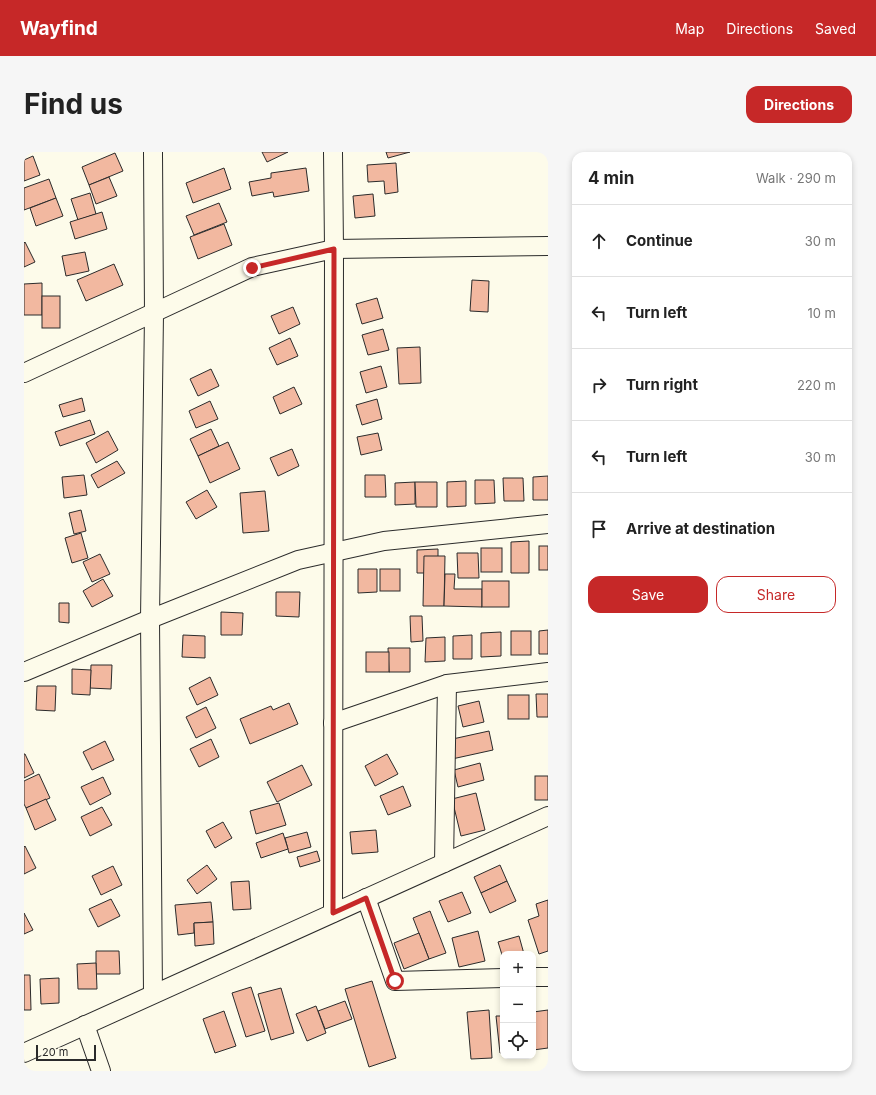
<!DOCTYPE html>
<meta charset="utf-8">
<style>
body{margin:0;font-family:Inter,sans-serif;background:#f6f6f6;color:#222}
.controls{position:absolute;right:12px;bottom:12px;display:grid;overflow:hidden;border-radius:8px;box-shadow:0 2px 6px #0003}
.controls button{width:36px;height:36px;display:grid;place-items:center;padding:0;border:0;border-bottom:1px solid #e0e0e0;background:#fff;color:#222;font:20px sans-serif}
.scale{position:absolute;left:12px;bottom:10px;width:60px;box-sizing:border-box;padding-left:4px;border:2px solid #2b2b2b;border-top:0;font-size:11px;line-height:14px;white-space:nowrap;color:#2b2b2b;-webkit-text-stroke:3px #fdfbea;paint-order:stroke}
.stop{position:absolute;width:12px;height:12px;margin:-9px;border:3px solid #c62828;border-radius:50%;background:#fff}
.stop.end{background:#c62828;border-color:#fff;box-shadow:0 1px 4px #0008}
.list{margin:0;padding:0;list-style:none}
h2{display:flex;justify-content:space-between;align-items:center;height:52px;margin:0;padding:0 16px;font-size:17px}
h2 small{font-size:13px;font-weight:400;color:#767676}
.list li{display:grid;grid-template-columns:26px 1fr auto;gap:12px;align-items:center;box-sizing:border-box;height:72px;padding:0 16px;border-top:1px solid #e0e0e0}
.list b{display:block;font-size:15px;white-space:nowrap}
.list em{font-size:13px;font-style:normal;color:#767676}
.actions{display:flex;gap:8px;padding:12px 16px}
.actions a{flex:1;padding:9px 0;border:1px solid #c62828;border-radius:12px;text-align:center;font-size:14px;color:#c62828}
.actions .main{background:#c62828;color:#fff}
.icon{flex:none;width:22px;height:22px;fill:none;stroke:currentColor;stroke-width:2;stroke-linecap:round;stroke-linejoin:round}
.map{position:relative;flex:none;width:524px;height:919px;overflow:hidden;border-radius:12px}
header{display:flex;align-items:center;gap:24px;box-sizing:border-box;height:56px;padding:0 20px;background:#c62828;color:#fff}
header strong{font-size:19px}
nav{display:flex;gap:22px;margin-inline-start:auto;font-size:14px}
.intro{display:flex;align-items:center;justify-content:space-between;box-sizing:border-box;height:96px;padding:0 24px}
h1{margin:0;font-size:28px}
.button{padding:10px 18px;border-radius:12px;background:#c62828;color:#fff;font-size:14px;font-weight:700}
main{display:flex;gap:24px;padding:0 24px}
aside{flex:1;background:#fff;border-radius:12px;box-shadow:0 2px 6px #0003}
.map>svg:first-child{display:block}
</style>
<header>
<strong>Wayfind</strong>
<nav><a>Map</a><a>Directions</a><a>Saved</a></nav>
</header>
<div class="intro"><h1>Find us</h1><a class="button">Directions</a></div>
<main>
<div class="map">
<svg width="524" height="919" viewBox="0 0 524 919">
<rect width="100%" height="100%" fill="#fdfbea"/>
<g fill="#f2b8a0" stroke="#2b2b2b">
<polygon points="238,0 264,0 243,10"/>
<polygon points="362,0 386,0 364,6"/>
<polygon points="91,1 99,19 65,33 58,15"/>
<polygon points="9,4 16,23 0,29 0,8"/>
<polygon points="372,11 374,40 361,42 360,29 344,30 343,13"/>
<polygon points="200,16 207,37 169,51 162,31"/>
<polygon points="282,16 285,39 250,45 249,40 228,44 225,30 247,26 247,21"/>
<polygon points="85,25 93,44 72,52 65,33"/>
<polygon points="25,27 32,46 0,58 0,36"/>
<polygon points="66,41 72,62 54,68 47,47"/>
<polygon points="349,42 351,64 331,66 329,44"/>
<polygon points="32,46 39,64 12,74 6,56"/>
<polygon points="195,51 203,70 170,83 162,64"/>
<polygon points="78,60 83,77 51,87 46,70"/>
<polygon points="200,72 208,93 174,107 166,85"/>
<polygon points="1,90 11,110 0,115 0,91"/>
<polygon points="61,100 65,119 42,124 38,104"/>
<polygon points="90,112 99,133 62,149 53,128"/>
<polygon points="448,128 465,129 464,160 446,159"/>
<polygon points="18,131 18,163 0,163 0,132"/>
<rect x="18" y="144" width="18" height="32"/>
<polygon points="353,146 359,166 338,172 332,152"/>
<polygon points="269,155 276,172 255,182 247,164"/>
<polygon points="359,177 365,198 344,203 338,183"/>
<polygon points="266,186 274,204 253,213 245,196"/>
<polygon points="396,195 397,231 375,232 373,196"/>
<polygon points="357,214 363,235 342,241 336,220"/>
<polygon points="187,217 195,234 174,244 166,227"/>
<polygon points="270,235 278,252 256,262 249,245"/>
<polygon points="58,246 61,259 39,265 35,253"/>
<polygon points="353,247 358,267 338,273 332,253"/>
<polygon points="186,249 194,267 172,276 165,259"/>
<polygon points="66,268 71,282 36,294 31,280"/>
<polygon points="187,277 195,294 174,304 166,287"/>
<polygon points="84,279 94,298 72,311 62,291"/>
<polygon points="354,281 358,298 337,303 333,285"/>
<polygon points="204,290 216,317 186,331 174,304"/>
<polygon points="268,297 275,314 254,324 246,306"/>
<polygon points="93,309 101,321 74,336 67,323"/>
<polygon points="60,323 63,343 40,346 38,325"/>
<polygon points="341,323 361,323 362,345 341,345"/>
<polygon points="524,324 524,348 509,348 509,325"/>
<polygon points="479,326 499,326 500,349 480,349"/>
<polygon points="451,328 470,328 471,351 451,352"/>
<polygon points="442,329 442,354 423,355 423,330"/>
<polygon points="391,330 391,352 371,353 371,331"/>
<polygon points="391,330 413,330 413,355 392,355"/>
<polygon points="183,338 193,355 172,367 162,350"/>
<polygon points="241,339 245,379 219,381 216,341"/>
<polygon points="57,358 62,379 50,382 45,361"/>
<polygon points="57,381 64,406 48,411 41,386"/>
<polygon points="505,389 505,421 487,421 487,390"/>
<rect x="515" y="394" width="9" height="24"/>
<rect x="457" y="396" width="21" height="24"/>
<polygon points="414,397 414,421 393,421 393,398"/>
<polygon points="433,401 454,401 455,426 434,426"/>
<polygon points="76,402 86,422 68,430 59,410"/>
<polygon points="400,404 421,404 420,454 399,454"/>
<polygon points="334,417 353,417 353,440 334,441"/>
<rect x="356" y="417" width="20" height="22"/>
<polygon points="421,422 431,422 430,437 458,437 458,455 420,454"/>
<polygon points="79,427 89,444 68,455 59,439"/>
<rect x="458" y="429" width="27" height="26"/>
<polygon points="252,440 276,440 275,465 252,464"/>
<polygon points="35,451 45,451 45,471 35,470"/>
<polygon points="197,460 219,461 218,483 197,483"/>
<polygon points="386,464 398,464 399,489 387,490"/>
<polygon points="524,478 524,502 515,502 515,479"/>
<rect x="487" y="479" width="20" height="24"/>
<polygon points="477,480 477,504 457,505 457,481"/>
<polygon points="159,483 181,484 181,506 158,505"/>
<polygon points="448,483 448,507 429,507 429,484"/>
<polygon points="421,485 421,509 401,510 402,486"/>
<polygon points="364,496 386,496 386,520 365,520"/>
<rect x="342" y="500" width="23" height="20"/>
<polygon points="67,513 88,513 87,537 66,536"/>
<polygon points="48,517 67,518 66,543 48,542"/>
<polygon points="186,525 194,543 173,553 165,536"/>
<polygon points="13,534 32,534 31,559 12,558"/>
<polygon points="512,542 524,542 524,565 513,565"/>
<rect x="484" y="543" width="21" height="24"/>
<polygon points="455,549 460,570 439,575 434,554"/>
<polygon points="265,551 274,572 226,592 216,567 247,554 249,558"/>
<polygon points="182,555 192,576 172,586 162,565"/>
<polygon points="465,579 469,598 428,607 424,588"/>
<polygon points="187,587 195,605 175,615 166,597"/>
<polygon points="81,589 90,608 68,618 59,600"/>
<polygon points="0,602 1,602 10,621 0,626"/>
<polygon points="363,602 374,622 351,634 341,614"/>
<polygon points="456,611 460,628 434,635 430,618"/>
<polygon points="278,613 288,633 253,650 243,630"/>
<polygon points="15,622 26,646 2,656 0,652 0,629"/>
<rect x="511" y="624" width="13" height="24"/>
<polygon points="79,625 87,642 66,653 57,635"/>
<polygon points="379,634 387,654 364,663 356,644"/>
<polygon points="452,641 461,678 437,684 428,647"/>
<polygon points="22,647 32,668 11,678 2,656"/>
<polygon points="255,651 262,673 232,682 226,659"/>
<polygon points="78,655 88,673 66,684 57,665"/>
<polygon points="199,670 208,686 191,696 182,679"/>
<polygon points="352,678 354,700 328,702 326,680"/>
<polygon points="283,680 287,695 265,701 261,686"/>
<polygon points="259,681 264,697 237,706 232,691"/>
<polygon points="1,694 12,716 0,722 0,695"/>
<polygon points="293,699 296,709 276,715 273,705"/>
<polygon points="183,713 193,727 173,742 163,728"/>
<polygon points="476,713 483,729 457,741 450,725"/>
<polygon points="89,714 98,733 77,743 68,724"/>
<polygon points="225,729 227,757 209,758 207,730"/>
<polygon points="483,729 492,749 466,761 457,741"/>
<polygon points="438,740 447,761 424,770 415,749"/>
<polygon points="87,747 96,764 74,775 65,757"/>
<polygon points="524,748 524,799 515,802 504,768 515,764 512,752"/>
<polygon points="187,750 189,770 170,771 170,781 154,783 151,753"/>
<polygon points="406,759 422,801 405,807 389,766"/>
<polygon points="0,761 9,778 0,782"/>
<polygon points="189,770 190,792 171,794 170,771"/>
<polygon points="454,779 461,809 435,815 428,786"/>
<polygon points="395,781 405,807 380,817 370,791"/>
<polygon points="495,784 500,802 479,802 479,806 474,790"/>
<polygon points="72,799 95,799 96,822 72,822"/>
<polygon points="72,811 73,837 54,837 53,812"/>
<polygon points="0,823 6,823 7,858 0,858"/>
<polygon points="35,826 35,851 17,852 16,827"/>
<polygon points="348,829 372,906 345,915 321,837"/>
<polygon points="227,835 241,879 222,885 208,841"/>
<polygon points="257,836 270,881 247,888 234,842"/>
<polygon points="321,849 328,867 301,877 294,859"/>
<polygon points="292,854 302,881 283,889 272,862"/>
<polygon points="465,858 468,906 447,907 443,860"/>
<polygon points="524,858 524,896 509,898 509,860"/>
<polygon points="200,859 212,894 191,901 179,867"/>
<polygon points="472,864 479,864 479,901 476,901"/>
</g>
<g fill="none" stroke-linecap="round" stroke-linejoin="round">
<g stroke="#2b2b2b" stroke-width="20">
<g id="street">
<polyline points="0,221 228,115 310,97 524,94"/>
<polyline points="0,520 126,467 274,408 360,389 524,372"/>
<polyline points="309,571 423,532 524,520"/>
<polyline points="420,711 423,532"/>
<polyline points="342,746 371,829 479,826"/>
<polyline points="309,761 310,97 309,0"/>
<polyline points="509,825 524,825"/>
<polyline points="129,842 126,467 130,162 129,0"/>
<polyline points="61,873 77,919"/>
<polyline points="0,901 524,664"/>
</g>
</g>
<use href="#street" stroke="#fdfbea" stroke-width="18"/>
</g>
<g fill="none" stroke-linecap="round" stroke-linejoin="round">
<polyline stroke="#c62828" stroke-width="5" points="228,116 310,97 309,761 342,746 371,829"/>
</g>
</svg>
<div class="controls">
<button>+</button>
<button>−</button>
<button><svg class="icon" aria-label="locate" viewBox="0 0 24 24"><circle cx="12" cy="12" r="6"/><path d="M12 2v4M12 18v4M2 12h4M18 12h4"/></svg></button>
</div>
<div class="scale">20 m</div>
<div class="stop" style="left:371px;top:829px"></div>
<div class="stop end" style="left:228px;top:116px"></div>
</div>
<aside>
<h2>4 min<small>Walk · 290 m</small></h2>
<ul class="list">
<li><svg class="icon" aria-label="ahead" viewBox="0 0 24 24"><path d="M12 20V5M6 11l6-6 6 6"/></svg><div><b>Continue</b></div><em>30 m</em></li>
<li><svg class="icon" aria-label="left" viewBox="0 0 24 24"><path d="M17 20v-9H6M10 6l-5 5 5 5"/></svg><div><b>Turn left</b></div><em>10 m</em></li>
<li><svg class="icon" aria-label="right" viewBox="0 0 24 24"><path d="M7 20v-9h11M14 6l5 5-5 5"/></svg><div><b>Turn right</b></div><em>220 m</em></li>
<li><svg class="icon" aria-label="left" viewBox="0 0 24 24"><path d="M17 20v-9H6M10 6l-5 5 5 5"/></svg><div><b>Turn left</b></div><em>30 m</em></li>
<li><svg class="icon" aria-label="arrive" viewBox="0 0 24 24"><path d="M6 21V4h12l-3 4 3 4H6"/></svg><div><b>Arrive at destination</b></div></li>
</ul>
<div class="actions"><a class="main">Save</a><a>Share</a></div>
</aside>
</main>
